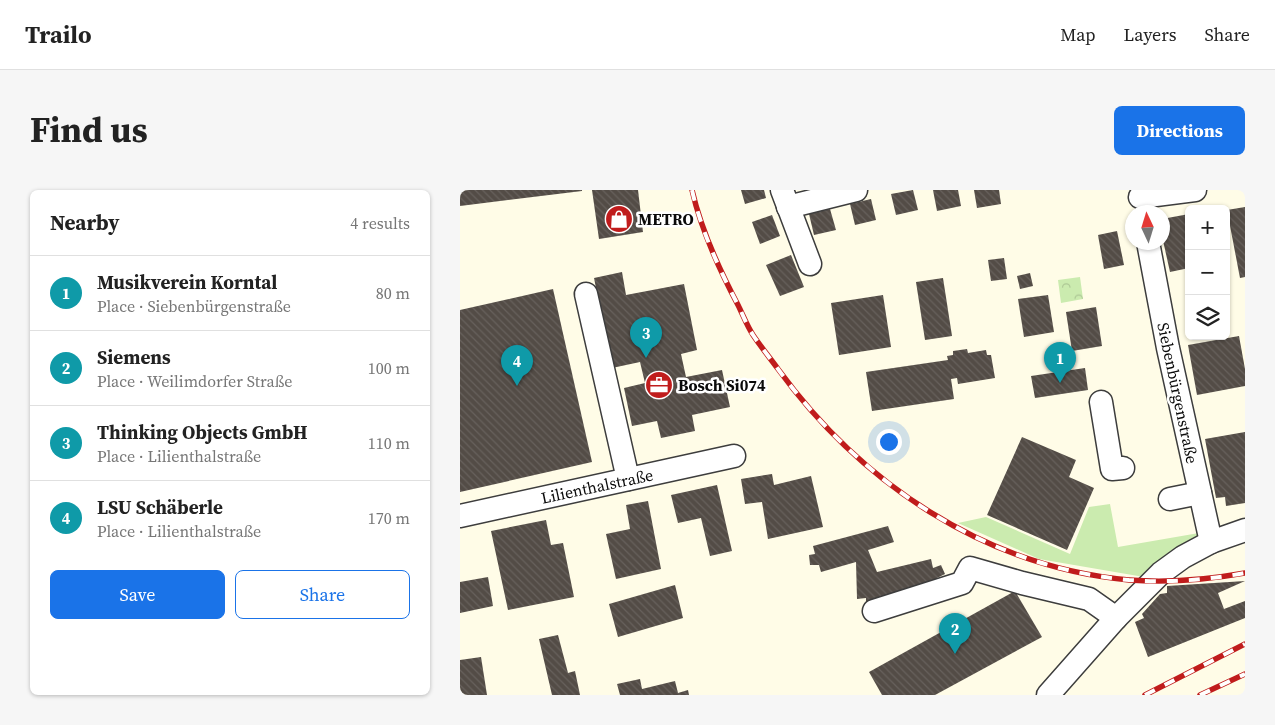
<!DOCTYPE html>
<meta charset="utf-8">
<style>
body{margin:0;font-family:"Source Serif 4",serif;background:#f6f6f6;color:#222}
.controls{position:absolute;right:15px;top:15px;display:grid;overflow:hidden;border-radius:8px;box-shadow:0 1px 4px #0004}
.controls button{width:45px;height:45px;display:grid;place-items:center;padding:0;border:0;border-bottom:1px solid #e0e0e0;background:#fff;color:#222;font:25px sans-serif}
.compass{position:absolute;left:665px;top:15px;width:45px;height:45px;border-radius:50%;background:#fff;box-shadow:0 1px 4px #0004;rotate:356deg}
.you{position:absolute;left:428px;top:251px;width:18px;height:18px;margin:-12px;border:4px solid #fff;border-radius:50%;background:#1a73e8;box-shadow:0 0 0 8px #1a73e833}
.badge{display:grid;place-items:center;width:32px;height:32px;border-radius:50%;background:#1a73e8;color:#fff;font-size:16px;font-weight:700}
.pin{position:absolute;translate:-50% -41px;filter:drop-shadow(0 1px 2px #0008)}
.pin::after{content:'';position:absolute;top:26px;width:18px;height:15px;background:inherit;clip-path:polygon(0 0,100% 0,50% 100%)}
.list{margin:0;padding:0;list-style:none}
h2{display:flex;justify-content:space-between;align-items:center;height:65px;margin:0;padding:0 20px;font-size:21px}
h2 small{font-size:16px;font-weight:400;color:#767676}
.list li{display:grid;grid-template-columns:32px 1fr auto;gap:15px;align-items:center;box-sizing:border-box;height:75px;padding:0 20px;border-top:1px solid #e0e0e0}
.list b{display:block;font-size:19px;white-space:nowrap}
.list p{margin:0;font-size:16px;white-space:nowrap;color:#767676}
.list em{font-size:16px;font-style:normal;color:#767676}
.actions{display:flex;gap:10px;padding:15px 20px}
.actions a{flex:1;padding:11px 0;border:1px solid #1a73e8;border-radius:8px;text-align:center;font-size:18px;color:#1a73e8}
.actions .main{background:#1a73e8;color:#fff}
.icon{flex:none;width:28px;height:28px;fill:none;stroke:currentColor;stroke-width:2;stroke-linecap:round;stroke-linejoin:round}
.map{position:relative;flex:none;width:785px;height:505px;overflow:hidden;border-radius:8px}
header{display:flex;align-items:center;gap:30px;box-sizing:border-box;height:70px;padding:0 25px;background:#fff;border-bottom:1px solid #e0e0e0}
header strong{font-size:24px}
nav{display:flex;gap:28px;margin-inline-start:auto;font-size:18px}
.intro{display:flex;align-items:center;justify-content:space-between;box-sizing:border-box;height:120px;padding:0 30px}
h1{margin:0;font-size:35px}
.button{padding:12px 22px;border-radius:8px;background:#1a73e8;color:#fff;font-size:18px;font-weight:700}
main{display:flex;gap:30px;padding:0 30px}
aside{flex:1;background:#fff;border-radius:8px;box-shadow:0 1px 4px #0004}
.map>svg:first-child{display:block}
</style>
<header>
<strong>Trailo</strong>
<nav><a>Map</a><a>Layers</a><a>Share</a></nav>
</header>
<div class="intro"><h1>Find us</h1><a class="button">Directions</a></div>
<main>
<aside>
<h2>Nearby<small>4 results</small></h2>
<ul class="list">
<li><span class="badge" style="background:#0f9aa8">1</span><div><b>Musikverein Korntal</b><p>Place · Siebenbürgenstraße</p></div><em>80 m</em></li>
<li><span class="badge" style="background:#0f9aa8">2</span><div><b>Siemens</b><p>Place · Weilimdorfer Straße</p></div><em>100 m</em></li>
<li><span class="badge" style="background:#0f9aa8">3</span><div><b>Thinking Objects GmbH</b><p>Place · Lilienthalstraße</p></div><em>110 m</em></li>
<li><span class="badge" style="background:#0f9aa8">4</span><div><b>LSU Schäberle</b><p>Place · Lilienthalstraße</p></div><em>170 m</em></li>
</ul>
<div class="actions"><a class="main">Save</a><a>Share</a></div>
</aside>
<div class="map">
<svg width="785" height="505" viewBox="0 0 785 505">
<defs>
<pattern id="park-crowns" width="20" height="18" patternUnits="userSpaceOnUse" patternTransform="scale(1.25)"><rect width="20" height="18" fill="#cbebaf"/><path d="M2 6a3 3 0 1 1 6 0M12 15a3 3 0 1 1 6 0" fill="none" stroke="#adc895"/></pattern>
<pattern id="building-back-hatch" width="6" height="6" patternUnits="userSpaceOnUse" patternTransform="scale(1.25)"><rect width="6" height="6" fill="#534c46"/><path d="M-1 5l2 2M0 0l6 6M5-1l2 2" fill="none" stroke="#67615c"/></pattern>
</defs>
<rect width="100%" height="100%" fill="#fffce7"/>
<polygon fill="#cbebaf" points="650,314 658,357 739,343 741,346 684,387 579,369 498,333 526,327 610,364 629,317"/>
<polygon fill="url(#park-crowns)" points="620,87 623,109 601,113 598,90"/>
<g fill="url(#building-back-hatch)">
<polygon points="0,0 122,0 122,1 0,16"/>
<polygon points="132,0 178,0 183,42 139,49"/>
<polygon points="281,0 304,0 306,8 285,14"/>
<polygon points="453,0 458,20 436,25 431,4"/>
<polygon points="473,0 498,0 501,16 477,21"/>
<polygon points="514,0 539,0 541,14 517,18"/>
<polygon points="411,9 416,30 395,35 390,14"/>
<polygon points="785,17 785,87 780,88 767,20"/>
<polygon points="370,19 376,40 354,45 349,24"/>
<polygon points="729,24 729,78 710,82 702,46 702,29"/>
<polygon points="312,25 320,46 300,54 292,32"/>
<polygon points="657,41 664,75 644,79 638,45"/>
<polygon points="331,65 344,97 320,106 306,75"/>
<polygon points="544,68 547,89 531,91 528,70"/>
<polygon points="162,82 166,105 224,94 237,160 221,164 226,187 262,180 270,217 232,225 235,241 201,248 197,231 172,236 164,198 185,193 180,172 152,178 134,88"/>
<polygon points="570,83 573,96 560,99 557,86"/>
<polygon points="483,88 492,146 465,150 456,92"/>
<polygon points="93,99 132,272 0,302 0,120"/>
<polygon points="423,105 431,157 379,165 371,113"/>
<polygon points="588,105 594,142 564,147 558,109"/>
<polygon points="636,117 642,156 612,161 606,122"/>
<polygon points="779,146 785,179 785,196 737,205 728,155"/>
<polygon points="507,159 508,163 526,160 527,165 531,165 535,188 498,194 497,188 491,189 494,209 412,221 406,182 488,170 487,166 493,165 493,161"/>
<polygon points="625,178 628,200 575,208 571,186"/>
<polygon points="785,242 785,313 766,316 765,307 756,308 745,249"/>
<polygon points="562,247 616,270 609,287 634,298 607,360 527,325"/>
<polygon points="312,284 314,295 351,286 363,337 308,349 302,312 285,314 281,289"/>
<polygon points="257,295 272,361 250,366 241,328 218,333 211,305"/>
<polygon points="188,311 201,379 156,389 146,344 170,339 166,315"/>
<polygon points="86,330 91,355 103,353 114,407 48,420 31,341"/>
<polygon points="428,336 434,352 408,360 417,382 471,369 473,378 481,375 485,384 477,388 479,396 406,415 406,408 397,409 396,372 361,382 359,375 350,375 349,365 355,364 353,356"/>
<polygon points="28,387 33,416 0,423 0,392"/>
<polygon points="785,391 758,403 764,419 785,411 785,428 688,467 675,432 684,428 682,424 700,404 707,403 707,396"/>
<polygon points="215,395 223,428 158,447 149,414"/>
<polygon points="555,401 582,447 475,505 422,505 409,482"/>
<polygon points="98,445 108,483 115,481 120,505 92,505 79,449"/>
<polygon points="21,467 27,505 0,505 0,470"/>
<polygon points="180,489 182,499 215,491 218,503 228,500 229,505 160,505 157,494"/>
</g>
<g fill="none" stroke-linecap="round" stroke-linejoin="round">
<g stroke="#3d3d3d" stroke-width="25">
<g id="minor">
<polyline points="322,0 350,74"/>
<polyline points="680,7 735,0"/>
<polyline points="328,17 396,0"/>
<polyline points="688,52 708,158 751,352"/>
<polyline points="126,104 168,289"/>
<polyline points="641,212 652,279 663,278"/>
<polyline points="710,309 740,303"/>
<polyline points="0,326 274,266"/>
<polyline points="414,421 502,393 510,378 562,393 629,409 656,428"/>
<polyline points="588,505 656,428 701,383 723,367 751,352 785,340"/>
</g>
</g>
<use href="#minor" stroke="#fff" stroke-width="22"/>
<g stroke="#c01c1c" stroke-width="5.5">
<g id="rail">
<path d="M 232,0 C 241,40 259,79 278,115 C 283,125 287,136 293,145 C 301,157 310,168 318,179 C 401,293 525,377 669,390 C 708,393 746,390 785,383"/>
<polyline points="685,505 785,454"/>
<polyline points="740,505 785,484"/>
</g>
</g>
<use href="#rail" stroke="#fff" stroke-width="4" stroke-dasharray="11" stroke-linecap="butt"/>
</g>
<defs>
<g id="shop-disc" transform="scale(1.4375)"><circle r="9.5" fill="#c01c1c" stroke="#fff"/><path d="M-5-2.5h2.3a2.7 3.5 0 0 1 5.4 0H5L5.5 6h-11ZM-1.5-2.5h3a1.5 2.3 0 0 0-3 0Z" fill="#fff"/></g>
<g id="office-disc" transform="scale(1.4375)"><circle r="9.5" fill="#c01c1c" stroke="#fff"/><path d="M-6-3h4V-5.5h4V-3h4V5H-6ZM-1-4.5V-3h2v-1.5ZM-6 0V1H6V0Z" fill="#fff"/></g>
</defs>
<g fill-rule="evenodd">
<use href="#shop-disc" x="159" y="29"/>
<use href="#office-disc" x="199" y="195"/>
</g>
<g text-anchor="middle" stroke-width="5" stroke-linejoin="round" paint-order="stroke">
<g font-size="16" font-weight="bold" fill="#0a0a0a" stroke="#fff" text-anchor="start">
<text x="178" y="35">METRO</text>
<text x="218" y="201">Bosch Si074</text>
</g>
<g font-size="16" fill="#0a0a0a" stroke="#fff">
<text transform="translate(718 203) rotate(78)" y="6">Siebenbürgenstraße</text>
<text transform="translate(137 296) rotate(-12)" y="6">Lilienthalstraße</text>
</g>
</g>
</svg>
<div class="controls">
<button>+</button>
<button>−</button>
<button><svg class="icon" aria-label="layers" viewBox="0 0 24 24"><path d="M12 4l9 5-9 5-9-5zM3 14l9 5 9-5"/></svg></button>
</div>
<svg class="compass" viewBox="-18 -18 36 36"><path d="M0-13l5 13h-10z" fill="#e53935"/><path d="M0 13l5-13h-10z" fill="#767676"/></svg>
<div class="you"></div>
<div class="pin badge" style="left:600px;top:193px;background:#0f9aa8">1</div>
<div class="pin badge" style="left:495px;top:464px;background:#0f9aa8">2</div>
<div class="pin badge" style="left:186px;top:168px;background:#0f9aa8">3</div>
<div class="pin badge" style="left:57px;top:196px;background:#0f9aa8">4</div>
</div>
</main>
